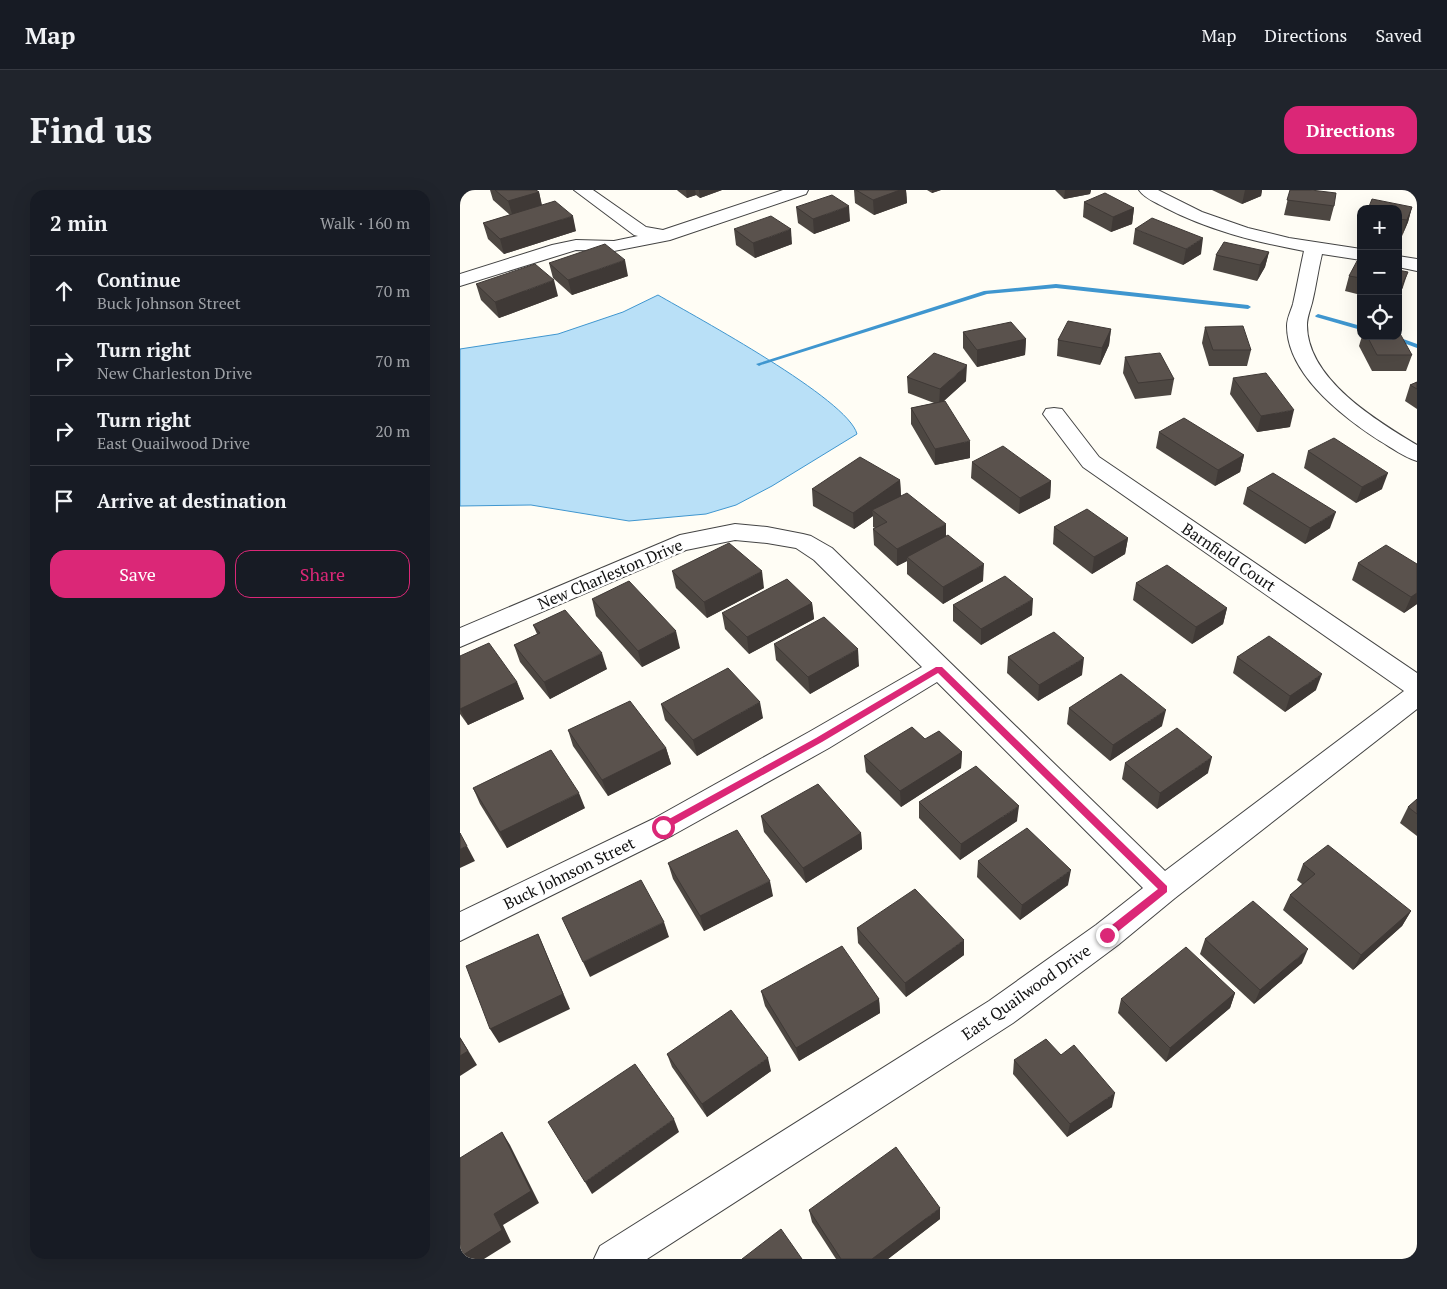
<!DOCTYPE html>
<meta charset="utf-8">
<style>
body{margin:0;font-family:"PT Serif",serif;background:#20242c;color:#f1f3f6}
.controls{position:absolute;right:15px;top:15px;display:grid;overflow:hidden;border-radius:10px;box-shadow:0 5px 20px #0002}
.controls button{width:45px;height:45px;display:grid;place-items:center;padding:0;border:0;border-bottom:1px solid #363941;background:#171b24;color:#f1f3f6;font:25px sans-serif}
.stop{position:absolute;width:15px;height:15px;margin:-11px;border:4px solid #db2777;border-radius:50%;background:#fff}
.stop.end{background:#db2777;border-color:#fff;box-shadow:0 1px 5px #0008}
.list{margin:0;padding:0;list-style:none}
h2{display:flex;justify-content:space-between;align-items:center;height:65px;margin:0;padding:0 20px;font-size:21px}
h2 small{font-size:16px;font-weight:400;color:#9ea1a6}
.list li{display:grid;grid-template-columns:32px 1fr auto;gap:15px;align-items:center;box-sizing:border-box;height:70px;padding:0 20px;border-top:1px solid #363941}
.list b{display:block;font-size:19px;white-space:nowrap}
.list p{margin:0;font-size:16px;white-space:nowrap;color:#9ea1a6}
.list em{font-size:16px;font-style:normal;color:#9ea1a6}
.actions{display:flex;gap:10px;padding:15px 20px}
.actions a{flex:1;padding:11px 0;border:1px solid #db2777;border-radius:15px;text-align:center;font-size:18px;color:#db2777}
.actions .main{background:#db2777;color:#fff}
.icon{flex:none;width:28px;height:28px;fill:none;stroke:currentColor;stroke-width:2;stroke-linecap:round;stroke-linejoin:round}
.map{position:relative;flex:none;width:957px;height:1069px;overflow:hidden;border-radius:15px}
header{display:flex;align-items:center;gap:30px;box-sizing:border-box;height:70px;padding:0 25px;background:#171b24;border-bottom:1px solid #363941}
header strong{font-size:24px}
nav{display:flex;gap:28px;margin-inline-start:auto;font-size:18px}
.intro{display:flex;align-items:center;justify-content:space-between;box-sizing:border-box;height:120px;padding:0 30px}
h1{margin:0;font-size:35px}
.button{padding:12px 22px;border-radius:15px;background:#db2777;color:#fff;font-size:18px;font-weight:700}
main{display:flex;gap:30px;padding:0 30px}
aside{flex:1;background:#171b24;border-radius:15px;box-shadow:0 5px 20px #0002}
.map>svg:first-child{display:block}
</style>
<header>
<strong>Map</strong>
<nav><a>Map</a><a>Directions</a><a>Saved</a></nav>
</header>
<div class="intro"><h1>Find us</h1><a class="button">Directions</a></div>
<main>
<aside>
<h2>2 min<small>Walk · 160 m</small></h2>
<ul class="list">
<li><svg class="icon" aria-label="ahead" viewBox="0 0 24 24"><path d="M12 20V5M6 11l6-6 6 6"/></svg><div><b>Continue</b><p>Buck Johnson Street</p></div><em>70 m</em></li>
<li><svg class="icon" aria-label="right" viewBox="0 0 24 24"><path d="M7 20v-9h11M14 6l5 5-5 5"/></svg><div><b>Turn right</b><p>New Charleston Drive</p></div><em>70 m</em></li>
<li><svg class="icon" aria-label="right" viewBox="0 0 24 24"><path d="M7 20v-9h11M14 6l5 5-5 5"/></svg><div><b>Turn right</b><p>East Quailwood Drive</p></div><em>20 m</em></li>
<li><svg class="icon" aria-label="arrive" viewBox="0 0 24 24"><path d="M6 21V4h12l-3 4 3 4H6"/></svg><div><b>Arrive at destination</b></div></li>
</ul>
<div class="actions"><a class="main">Save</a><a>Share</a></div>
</aside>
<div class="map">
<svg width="957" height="1069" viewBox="0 0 957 1069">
<rect width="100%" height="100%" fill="#fffdf5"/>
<path fill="#b9e0f7" stroke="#3f96cf" d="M 198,105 C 236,127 388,209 397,244 L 312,296 L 276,315 L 246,324 L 169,331 L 71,315 L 0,316 L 0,159 L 98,144 L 163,122 Z"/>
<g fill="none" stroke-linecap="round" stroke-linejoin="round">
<g fill="#3f96cf" fill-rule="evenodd">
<polygon points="596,94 788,115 791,117 788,119 596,98 527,104 301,175 299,176 296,174 524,101"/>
<polygon points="858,124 901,136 901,140 856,127 855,126"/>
<polygon points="925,146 935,146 957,154 957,158"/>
</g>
<g stroke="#444" stroke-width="2">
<g id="minor">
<polygon points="114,0 133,0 186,37 203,40 323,0 348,0 346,4 210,50 154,61 116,60 0,96 0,84 92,55 116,50 154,51 178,46 174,45"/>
<path d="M 679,0 L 698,0 L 742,22 L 788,38 L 829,48 L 901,59 L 901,70 L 862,64 C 858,80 856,97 852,113 C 850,120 847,128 847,135 C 847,189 917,231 957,255 L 957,271 C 944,267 932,258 920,251 C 883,227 827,184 827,136 C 827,128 831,121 833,114 C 837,96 840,79 844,61 C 795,52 748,40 704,17 C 695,12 684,8 679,0 Z"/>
<polygon points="938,66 957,69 957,81 938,77"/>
<polygon points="594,218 602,219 639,267 957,483 957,519 715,708 658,755 553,833 187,1069 134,1069 140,1056 529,811 636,735 683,698 477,492 369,558 213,645 0,751 0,722 193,629 349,542 462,477 354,370 336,358 307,353 275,350 226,360 0,457 0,438 220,345 275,334 307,337 343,344 351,346 372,358 705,681 944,501 623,277 583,224 586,219"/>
</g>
</g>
<use href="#minor" fill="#fff" fill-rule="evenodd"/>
</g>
<g fill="#4d4742">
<polygon points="30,0 76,0 79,2 82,15 116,41 44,64 28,49 23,33 50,25 33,10"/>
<polygon points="217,0 262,0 240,8 236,5 227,8 218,1"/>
<polygon points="394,0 446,0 447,13 414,25 395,13"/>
<polygon points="467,0 481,0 472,3"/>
<polygon points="595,0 631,0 630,4 604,9"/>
<polygon points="752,0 802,0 801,6 782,14"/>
<polygon points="830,0 874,16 870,31 824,25"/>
<polygon points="624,12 674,18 672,34 651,42 623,27"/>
<polygon points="336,17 390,31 354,44 338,33"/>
<polygon points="952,17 948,32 942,46 938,45 938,19"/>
<polygon points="274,39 332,54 295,68 276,55"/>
<polygon points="675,39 741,64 723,75 673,54"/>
<polygon points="809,62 805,77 797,91 753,80 756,65"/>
<polygon points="901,72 901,105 885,101 889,86"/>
<polygon points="89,73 168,86 112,105 93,88"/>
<polygon points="938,80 943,97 938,108"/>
<polygon points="16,94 98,106 39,128 21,110"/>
<polygon points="745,137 791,160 787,176 749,176 742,153"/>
<polygon points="651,139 649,155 640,175 597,166 598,150"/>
<polygon points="503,142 566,149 565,165 517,177 503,158"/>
<polygon points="902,146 938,146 952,165 946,181 912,181 899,156"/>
<polygon points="665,167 714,189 711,205 675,209 663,183"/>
<polygon points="447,187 506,191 484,211 510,268 475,275 451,234 451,218 474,213 448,203"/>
<polygon points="773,188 830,237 797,242 770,204"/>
<polygon points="957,192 957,219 945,211 950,195"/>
<polygon points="699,242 784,265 780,282 755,296 696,258"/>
<polygon points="848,261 922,299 896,313 844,278"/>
<polygon points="512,272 591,291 590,308 559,324 511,288"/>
<polygon points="440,290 441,306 486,346 523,391 483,414 447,384 447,371 437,376 414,355 413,339 415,338 413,337 413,326 394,339 353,316 352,299"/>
<polygon points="787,298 870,338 845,354 783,314"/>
<polygon points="594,337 668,348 665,364 632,384 593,354"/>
<polygon points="898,373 957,374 957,414 944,423 892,390"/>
<polygon points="212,381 304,398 247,428 216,398"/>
<polygon points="676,393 767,418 763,434 732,454 673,410"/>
<polygon points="132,409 220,458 182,477 136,426"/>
<polygon points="352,413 354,429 289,464 265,439 262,423"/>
<polygon points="493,415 572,425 521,455 493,431"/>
<polygon points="73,435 147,479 90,509 60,472 54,455 77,444"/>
<polygon points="314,454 399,476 350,504 316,470"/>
<polygon points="0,466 57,492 64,509 8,535 0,524"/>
<polygon points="548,467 622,485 578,511 547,483"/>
<polygon points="777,467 856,500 825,522 773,483"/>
<polygon points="201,514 303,528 237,566 205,530"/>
<polygon points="609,518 702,536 650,571 607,534"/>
<polygon points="108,540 206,558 211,574 148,606 113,556"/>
<polygon points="465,549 502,562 501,578 441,617 406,582 404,566"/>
<polygon points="665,573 748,583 697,619 662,589"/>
<polygon points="13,598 125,618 47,658 20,614"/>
<polygon points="957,609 957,646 940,633 948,617"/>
<polygon points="459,612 557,631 500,670 459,628"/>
<polygon points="301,626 401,643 402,659 346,693 304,642"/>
<polygon points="518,671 608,695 560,730 517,687"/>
<polygon points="208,673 313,706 244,741 213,689"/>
<polygon points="843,674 951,721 942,736 893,780 823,720 830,705 842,694 837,690"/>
<polygon points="397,738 504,765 446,807 398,753"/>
<polygon points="745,749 842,773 794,814 740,764"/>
<polygon points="301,801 419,809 420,823 339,871 305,816"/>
<polygon points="775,803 770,818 706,872 658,823 661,809"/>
<polygon points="207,864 311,881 247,927 212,877"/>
<polygon points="601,865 652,917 607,947 553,884 554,870"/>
<polygon points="349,1020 480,1029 428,1069 376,1069 352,1032"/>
</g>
<g fill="#3f3936">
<polygon points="226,0 235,0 236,5 227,8"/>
<polygon points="239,0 262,0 240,8"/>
<polygon points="440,0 446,0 447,13 414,25 413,10"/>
<polygon points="472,0 481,0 472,3"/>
<polygon points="605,0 631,0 630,4 604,9"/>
<polygon points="785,0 802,0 801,6 782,14"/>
<polygon points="79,2 82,17 53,27 48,11"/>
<polygon points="389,16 390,31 354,44 353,29"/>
<polygon points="952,17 948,32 942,46 947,30"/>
<polygon points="674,18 672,34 651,42 653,27"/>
<polygon points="113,26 116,41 44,64 40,49"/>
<polygon points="331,39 332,54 295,68 293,53"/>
<polygon points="743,48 741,64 723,75 726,59"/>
<polygon points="809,62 805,77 797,91 800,75"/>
<polygon points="165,70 168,86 112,105 108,90"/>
<polygon points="948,82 943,97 938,108 941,97"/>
<polygon points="94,90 98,106 39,128 35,112"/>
<polygon points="651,139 649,155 640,175 642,158"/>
<polygon points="566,149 565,165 517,177 517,160"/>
<polygon points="507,175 506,191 479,215 480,199"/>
<polygon points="834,220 830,237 797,242 801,226"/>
<polygon points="510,251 510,268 475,275 475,259"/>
<polygon points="784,265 780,282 755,296 758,280"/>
<polygon points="928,283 922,299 896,313 902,297"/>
<polygon points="440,290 441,306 412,320 413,326 394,339 393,323"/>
<polygon points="591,291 590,308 559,324 560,308"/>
<polygon points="876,322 870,338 845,354 850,338"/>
<polygon points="486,334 486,351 447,367 447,371 437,376 437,359"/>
<polygon points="668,348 665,364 632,384 634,367"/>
<polygon points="524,374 523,391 483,414 483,397"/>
<polygon points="302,381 304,398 247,428 244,412"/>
<polygon points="957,403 957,414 944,423 951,407"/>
<polygon points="573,409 572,425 521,455 521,439"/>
<polygon points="352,413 354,429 289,464 287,447"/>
<polygon points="767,418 763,434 732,454 736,437"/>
<polygon points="216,441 220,458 182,477 178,461"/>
<polygon points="398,459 399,476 350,504 348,487"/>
<polygon points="142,463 147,479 90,509 84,492"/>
<polygon points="624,468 622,485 578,511 579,495"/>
<polygon points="862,484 856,500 825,522 830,506"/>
<polygon points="57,492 64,509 8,535 0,519"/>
<polygon points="300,512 303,528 237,566 233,550"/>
<polygon points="706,520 702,536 650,571 653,555"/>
<polygon points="206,558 211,574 148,606 142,590"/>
<polygon points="502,562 501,578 441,617 440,601"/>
<polygon points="752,567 748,583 697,619 700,603"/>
<polygon points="119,603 125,618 47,658 40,642"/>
<polygon points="559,616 557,631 500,670 501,654"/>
<polygon points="401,643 402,659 346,693 343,678"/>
<polygon points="7,656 15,671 0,678 0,659"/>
<polygon points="611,680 608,695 560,730 562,715"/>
<polygon points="310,691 313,706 244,741 240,726"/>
<polygon points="951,721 942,736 893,780 901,765"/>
<polygon points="204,732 209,747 130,787 123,772"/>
<polygon points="78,744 110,819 39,853 30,839"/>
<polygon points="504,750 504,765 446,807 445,793"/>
<polygon points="848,759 842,773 794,814 800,800"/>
<polygon points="775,803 770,818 706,872 710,858"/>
<polygon points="419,809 420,823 339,871 336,858"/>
<polygon points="0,847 17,875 0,886"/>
<polygon points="308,868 311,881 247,927 242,914"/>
<polygon points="655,903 652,917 607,947 610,934"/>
<polygon points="214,929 219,942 132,1004 125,992"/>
<polygon points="42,942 50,955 79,1013 43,1035 51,1052 24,1069 1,1069 0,1067"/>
<polygon points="480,1018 480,1029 428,1069 412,1069"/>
</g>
<g fill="#5a524d" stroke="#3f3936">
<polygon points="35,0 76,0 79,2 48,11"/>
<polygon points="396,0 440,0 413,10"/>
<polygon points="830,0 851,0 876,3 874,16 827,10"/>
<polygon points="645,3 674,18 653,27 624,12"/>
<polygon points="372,5 389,16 353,29 336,17"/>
<polygon points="912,9 952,17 947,30 938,29 938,19 908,19"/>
<polygon points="95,11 113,26 40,49 23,33"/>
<polygon points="311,26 331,39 293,53 274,39"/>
<polygon points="692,28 743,48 726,59 675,39"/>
<polygon points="764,52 809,62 800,75 756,65"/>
<polygon points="145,54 165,70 108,90 89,73"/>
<polygon points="897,71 901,72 901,88 889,86"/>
<polygon points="75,74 94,90 35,112 16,94"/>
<polygon points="938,80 948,82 941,97 938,96"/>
<polygon points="608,131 651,139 642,158 598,150"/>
<polygon points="551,132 566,149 517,160 503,142"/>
<polygon points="783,136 791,160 753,160 745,137"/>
<polygon points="938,140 952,165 917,165 907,146 938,146"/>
<polygon points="474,163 507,175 480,199 447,187"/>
<polygon points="700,163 714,189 678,193 665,167"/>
<polygon points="806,183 834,220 801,226 773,188"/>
<polygon points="957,192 957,199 950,195"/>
<polygon points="485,211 510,251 475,259 451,218"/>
<polygon points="724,228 784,265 758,280 699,242"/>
<polygon points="874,248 928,283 902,297 848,261"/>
<polygon points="543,256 591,291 560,308 512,272"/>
<polygon points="400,267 440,290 393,323 352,299"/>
<polygon points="813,283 876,322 850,338 787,298"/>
<polygon points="447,303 486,334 437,359 413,339 427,332 412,320"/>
<polygon points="627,319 668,348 634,367 594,337"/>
<polygon points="488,345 524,374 483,397 447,367"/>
<polygon points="269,353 302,381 244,412 212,381"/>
<polygon points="926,355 957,374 957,403 951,407 898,373"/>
<polygon points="707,375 767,418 736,437 676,393"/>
<polygon points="545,386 573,409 521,439 493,415"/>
<polygon points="327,389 352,413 287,447 262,423"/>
<polygon points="169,391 216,441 178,461 132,409"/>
<polygon points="105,420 142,463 84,492 54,455 80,443 73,435"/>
<polygon points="364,427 398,459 348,487 314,454"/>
<polygon points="594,442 624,468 579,495 548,467"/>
<polygon points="809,446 862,484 830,506 777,467"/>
<polygon points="29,453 57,492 0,519 0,466"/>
<polygon points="268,478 300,512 233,550 201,514"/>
<polygon points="661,484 706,520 653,555 609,518"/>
<polygon points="170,511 206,558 142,590 108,540"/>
<polygon points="452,537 465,549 479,541 502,562 440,601 404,566"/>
<polygon points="717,538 752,567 700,603 665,573"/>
<polygon points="91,560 119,603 40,642 13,598"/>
<polygon points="516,576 559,616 501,654 459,612"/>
<polygon points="358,594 401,643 343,678 301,626"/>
<polygon points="957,609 957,624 948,617"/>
<polygon points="567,638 611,680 562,715 518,671"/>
<polygon points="277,640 310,691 240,726 208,673"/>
<polygon points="0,643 7,656 0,659"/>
<polygon points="868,655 951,721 901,765 830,705 855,684 843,674"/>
<polygon points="181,690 204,732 123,772 102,728"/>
<polygon points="455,699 504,750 445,793 397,738"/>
<polygon points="793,711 848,759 800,800 745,749"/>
<polygon points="78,744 103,804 30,839 6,776"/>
<polygon points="382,756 419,809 336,858 301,801"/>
<polygon points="726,757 775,803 710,858 661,809"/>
<polygon points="271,820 308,868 242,914 207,864"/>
<polygon points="0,848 8,861 0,866"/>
<polygon points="586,849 601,865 614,855 655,903 610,934 554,870"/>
<polygon points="175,874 214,929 125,992 88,932"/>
<polygon points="42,942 71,1001 34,1024 42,1040 0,1067 0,968"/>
<polygon points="436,957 480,1018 412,1069 381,1069 349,1020"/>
<polygon points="321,1039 342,1069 282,1069"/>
</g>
<polygon fill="#db2777" points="476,477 482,477 707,696 707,702 650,748 643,748 643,742 698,699 478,483 362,552 206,639 200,639 200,634 356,548"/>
<g text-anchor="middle" stroke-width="5" stroke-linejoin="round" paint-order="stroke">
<g font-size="16" fill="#111" stroke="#fff">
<text transform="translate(769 367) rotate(34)" y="6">Barnfield Court</text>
<text transform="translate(150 384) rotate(-23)" y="6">New Charleston Drive</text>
<text transform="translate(109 683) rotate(-26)" y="6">Buck Johnson Street</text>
<text transform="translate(566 802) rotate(-35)" y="6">East Quailwood Drive</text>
</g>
</g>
</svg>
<div class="controls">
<button>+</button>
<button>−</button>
<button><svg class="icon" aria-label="locate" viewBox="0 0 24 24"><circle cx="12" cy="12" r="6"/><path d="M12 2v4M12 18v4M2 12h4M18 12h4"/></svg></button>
</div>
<div class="stop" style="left:203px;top:637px"></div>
<div class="stop end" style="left:647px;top:745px"></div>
</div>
</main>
